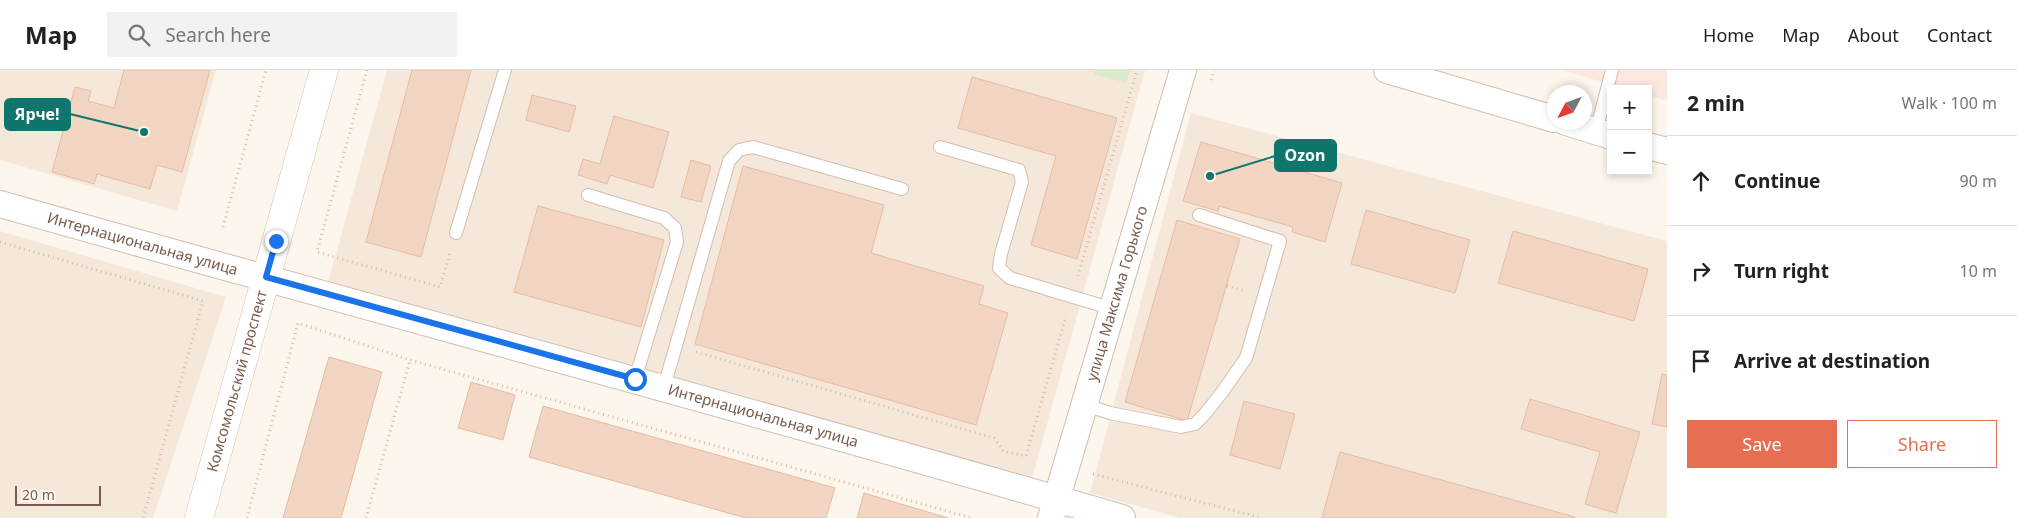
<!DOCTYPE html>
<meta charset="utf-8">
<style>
body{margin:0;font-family:"Noto Sans",sans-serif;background:#f2f2f2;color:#222}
.controls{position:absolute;right:15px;top:15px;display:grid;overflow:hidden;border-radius:0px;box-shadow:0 2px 8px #0003}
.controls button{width:45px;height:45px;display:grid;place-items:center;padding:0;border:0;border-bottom:1px solid #e0e0e0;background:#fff;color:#222;font:25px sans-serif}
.compass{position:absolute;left:1547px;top:15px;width:45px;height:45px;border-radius:50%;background:#fff;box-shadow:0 2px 8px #0003;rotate:229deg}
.scale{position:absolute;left:15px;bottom:12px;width:86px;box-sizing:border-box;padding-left:5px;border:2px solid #7a5c4d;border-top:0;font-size:14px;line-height:18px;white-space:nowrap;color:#7a5c4d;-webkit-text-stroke:4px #fffaf3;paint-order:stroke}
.stop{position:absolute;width:15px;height:15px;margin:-11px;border:4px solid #1a73e8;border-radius:50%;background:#fff}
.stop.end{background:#1a73e8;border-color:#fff;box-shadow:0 1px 5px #0008}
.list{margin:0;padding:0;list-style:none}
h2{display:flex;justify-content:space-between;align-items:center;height:65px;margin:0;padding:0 20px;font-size:21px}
h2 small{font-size:16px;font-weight:400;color:#767676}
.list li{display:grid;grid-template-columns:32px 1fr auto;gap:15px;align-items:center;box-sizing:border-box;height:90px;padding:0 20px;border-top:1px solid #e0e0e0}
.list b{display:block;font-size:19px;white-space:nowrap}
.list em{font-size:16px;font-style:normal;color:#767676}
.actions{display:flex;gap:10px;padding:15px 20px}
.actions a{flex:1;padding:11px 0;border:1px solid #e76f51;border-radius:0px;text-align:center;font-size:18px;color:#e76f51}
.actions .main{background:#e76f51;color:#fff}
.icon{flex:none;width:28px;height:28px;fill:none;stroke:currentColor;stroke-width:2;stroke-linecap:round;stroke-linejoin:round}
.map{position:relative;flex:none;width:1667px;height:448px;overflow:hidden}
header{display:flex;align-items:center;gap:30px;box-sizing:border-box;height:70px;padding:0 25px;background:#fff;border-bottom:1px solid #e0e0e0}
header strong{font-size:24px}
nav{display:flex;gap:28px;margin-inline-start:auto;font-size:18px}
.search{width:350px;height:45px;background:#f2f2f2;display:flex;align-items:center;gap:12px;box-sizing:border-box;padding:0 18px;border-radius:0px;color:#767676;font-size:19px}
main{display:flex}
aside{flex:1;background:#fff}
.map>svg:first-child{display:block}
</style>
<header>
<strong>Map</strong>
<div class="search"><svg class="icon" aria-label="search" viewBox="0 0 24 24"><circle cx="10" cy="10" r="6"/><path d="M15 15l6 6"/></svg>Search here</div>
<nav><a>Home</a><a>Map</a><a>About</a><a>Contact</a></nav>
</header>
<main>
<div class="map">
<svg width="1667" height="448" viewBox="0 0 1667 448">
<rect width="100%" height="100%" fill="#fdf6ec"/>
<g fill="#f5e8da">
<polygon points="0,0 216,0 177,141 0,90"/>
<polygon points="387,0 1145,0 1031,412 327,216"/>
<polygon points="1191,43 1667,171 1667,448 1181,448 1090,423"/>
<polygon points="0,161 226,227 153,448 0,448"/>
</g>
<polygon fill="#fde8e0" points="1562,0 1667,0 1667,31 1648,25 1648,19 1626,19"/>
<polygon fill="#d8ecc9" points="1095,0 1130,0 1126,13 1094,4"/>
<g fill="#f3d5c3" stroke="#e6bba3">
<polygon points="124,0 210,0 182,102 157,95 150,119 97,104 94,114 52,102 75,17 91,21 88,31 114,38"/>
<polygon points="412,0 471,0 421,187 366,172"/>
<polygon points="972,7 1117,48 1077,189 1031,175 1056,86 958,58"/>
<polygon points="532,25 576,36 569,62 526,50"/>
<polygon points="614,46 669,62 653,118 610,105 607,114 578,105 583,89 600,94"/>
<polygon points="1201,72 1342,113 1325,172 1292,162 1293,157 1219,136 1218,141 1183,131"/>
<polygon points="691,90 711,96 701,132 681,127"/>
<polygon points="743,96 884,135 871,183 984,216 979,234 1008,243 976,355 695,274"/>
<polygon points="538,136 664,170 641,257 514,222"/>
<polygon points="1366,140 1470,170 1455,223 1351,194"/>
<polygon points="1177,150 1240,169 1187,351 1125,332"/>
<polygon points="1513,161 1648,199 1634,251 1498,213"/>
<polygon points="329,287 382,302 341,448 283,448"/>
<polygon points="1662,304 1667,305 1667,357 1652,354"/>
<polygon points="471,312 515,325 503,370 458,358"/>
<polygon points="1530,329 1640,362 1616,443 1585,434 1600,382 1521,359"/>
<polygon points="1244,331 1295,344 1280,399 1230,385"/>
<polygon points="543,336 835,418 826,448 746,448 529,387"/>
<polygon points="1340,382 1575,447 1574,448 1322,448"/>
<polygon points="864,423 948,448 857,448"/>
</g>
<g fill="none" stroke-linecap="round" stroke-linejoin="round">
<g stroke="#d1beb0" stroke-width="14">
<g id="lane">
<polyline points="1596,61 1612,0"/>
<polyline points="940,77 1019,100 1022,112 1001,184 999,198 1010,208 1113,239"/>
<polyline points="588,125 664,148 675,158 677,172 635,309"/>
<polyline points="456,163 505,0"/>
<polyline points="664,317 729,91 739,80 753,77 902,119"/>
<polyline points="1085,335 1110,343 1181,357 1195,354 1204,345 1223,321 1246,288 1280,171 1199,145"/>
</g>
</g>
<g stroke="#d1beb0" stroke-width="28">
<g id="street">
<polyline points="1387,0 1554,49"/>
<polyline points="1566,52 1611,66"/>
<polyline points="1648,76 1667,81"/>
<path id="s1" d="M 0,134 C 374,240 749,339 1122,448"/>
<path id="s2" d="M 1051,448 L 1183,0"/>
</g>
</g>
<g stroke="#d6c0b0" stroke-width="29">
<g id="secondary">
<path id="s3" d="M 199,448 L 324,0"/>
</g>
</g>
<g stroke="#d9b8a5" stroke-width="3" stroke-dasharray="1 4" stroke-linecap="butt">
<polyline points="367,0 317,182 440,217 450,183"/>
<polyline points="1211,10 1214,0"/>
<polyline points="223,157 266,0"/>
<polyline points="0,172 203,231 143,448"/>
<polyline points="1078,206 1137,0"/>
<polyline points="1227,216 1245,221"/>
<polyline points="696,282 994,368 1003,381 1026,386 1066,246"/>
<polyline points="1093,404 1262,448"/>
<polyline points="247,448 298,253 410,290 972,448"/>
<polyline points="366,448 410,290"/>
</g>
<use href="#lane" stroke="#fff" stroke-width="12"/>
<use href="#street" stroke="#fff" stroke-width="26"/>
<use href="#secondary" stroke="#fff" stroke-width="28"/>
</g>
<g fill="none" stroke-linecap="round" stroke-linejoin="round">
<polyline stroke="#1a73e8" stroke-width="6" points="276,171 266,207 635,309"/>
</g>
<g text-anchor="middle" stroke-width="5" stroke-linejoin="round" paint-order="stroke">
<g font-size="15" fill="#7a5c4d" stroke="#fffaf3">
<text dy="5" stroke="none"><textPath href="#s1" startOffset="148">Интернациональная улица</textPath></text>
<text dy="5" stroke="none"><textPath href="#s2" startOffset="234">улица Максима Горького</textPath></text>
<text dy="5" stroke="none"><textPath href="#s3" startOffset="142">Комсомольский проспект</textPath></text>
<text dy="5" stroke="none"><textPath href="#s1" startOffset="792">Интернациональная улица</textPath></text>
</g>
</g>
<path fill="none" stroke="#0f766e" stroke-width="2" d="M144 62L70 44M1210 106L1275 86"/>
<g fill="#0f766e" stroke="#fffaf3" stroke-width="2">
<circle cx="144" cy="62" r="5"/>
<circle cx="1210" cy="106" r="5"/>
</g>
<g fill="#0f766e" stroke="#0f766e" stroke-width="2">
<rect x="5" y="29" width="65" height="31" rx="5"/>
<rect x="1275" y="70" width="61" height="31" rx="5"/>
</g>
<g font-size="16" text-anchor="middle" font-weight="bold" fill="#fff">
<text x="37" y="50">Ярче!</text>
<text x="1305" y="91">Ozon</text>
</g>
</svg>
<div class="controls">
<button>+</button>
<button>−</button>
</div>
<svg class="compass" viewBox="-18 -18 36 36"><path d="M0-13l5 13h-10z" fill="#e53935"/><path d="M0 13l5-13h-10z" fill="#767676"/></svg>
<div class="scale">20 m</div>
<div class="stop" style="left:635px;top:309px"></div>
<div class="stop end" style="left:276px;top:171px"></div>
</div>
<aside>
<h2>2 min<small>Walk · 100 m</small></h2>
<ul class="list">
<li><svg class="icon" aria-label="ahead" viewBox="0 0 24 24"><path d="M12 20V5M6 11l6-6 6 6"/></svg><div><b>Continue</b></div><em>90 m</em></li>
<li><svg class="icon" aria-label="right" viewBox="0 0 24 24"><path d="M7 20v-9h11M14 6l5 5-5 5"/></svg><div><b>Turn right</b></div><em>10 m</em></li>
<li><svg class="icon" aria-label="arrive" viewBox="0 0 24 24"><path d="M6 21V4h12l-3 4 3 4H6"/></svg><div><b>Arrive at destination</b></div></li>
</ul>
<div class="actions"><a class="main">Save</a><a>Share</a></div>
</aside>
</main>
